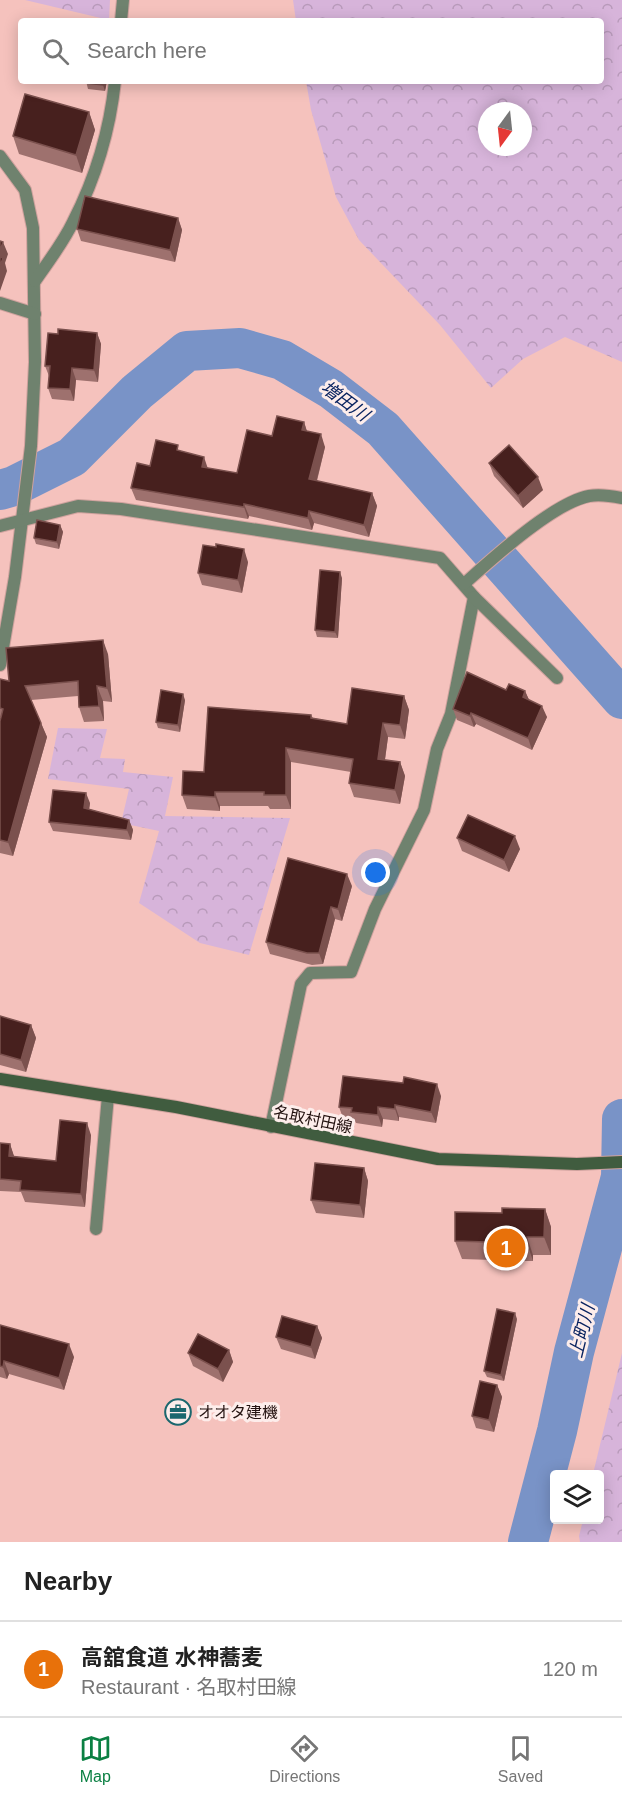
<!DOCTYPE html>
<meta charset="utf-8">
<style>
body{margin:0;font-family:Arial,"Noto Sans JP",sans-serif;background:#f2f2f2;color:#222}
.controls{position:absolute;right:18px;bottom:18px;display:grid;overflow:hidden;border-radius:6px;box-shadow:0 3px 15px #0003}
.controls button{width:54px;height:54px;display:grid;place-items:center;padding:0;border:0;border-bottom:2px solid #e0e0e0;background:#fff;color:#222;font:30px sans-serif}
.compass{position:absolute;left:478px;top:102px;width:54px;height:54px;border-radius:50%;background:#fff;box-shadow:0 3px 15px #0003;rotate:195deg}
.you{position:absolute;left:376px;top:873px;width:21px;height:21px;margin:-15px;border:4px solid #fff;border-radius:50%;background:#1a73e8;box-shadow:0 0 0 9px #1a73e833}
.badge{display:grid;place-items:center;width:39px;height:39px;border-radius:50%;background:#0b8043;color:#fff;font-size:20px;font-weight:700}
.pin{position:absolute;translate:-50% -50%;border:3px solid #fff;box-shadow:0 2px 6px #0006}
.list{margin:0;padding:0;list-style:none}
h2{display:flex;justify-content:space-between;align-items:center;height:78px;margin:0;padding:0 24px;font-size:26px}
h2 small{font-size:20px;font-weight:400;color:#767676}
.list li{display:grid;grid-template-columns:39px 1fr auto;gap:18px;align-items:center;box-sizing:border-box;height:96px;padding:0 24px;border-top:2px solid #e0e0e0}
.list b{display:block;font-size:22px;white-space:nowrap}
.list p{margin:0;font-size:20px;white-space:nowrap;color:#767676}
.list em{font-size:20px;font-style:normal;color:#767676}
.icon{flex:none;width:33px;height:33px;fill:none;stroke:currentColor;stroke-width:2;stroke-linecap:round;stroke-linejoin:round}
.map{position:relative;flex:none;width:622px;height:1542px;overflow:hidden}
.search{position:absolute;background:#fff;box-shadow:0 3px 15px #0003;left:18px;right:18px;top:18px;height:66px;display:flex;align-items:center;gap:15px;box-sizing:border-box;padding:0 21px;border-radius:6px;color:#767676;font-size:22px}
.sheet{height:174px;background:#fff}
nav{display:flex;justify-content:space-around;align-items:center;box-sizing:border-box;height:84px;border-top:2px solid #e0e0e0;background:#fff;font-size:16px;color:#767676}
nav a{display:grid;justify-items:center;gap:3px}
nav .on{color:#0b8043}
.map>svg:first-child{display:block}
</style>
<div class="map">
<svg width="622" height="1542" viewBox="0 0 622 1542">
<defs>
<pattern id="forest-crowns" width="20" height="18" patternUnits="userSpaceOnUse" patternTransform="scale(1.5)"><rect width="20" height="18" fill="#d7b4da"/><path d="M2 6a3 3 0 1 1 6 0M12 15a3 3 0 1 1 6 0" fill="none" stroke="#b89aba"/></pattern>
</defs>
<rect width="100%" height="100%" fill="#f5c2bd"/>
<g fill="url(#forest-crowns)" fill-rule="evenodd">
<polygon points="25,0 110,0 109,20"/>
<path d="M 293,0 L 622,0 L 622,362 L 565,337 L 523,359 L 491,388 L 440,325 L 359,240 L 336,197 L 311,110 L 306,81 L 601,81 L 601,21 L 296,21 ZM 487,111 L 523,111 L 523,147 L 487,147 Z"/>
<polygon points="58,728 107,729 100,758 125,759 123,772 173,777 165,816 290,818 249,955 200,943 139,903 159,831 121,823 129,789 48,779"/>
<polygon points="622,1353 622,1542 580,1542 579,1536 583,1520 600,1520 600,1474 593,1474"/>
</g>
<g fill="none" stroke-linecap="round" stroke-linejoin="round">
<g stroke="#7993c7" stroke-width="40">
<polyline points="0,490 14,486 72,457 137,392 187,351 240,348 282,360 331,389 383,429 622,699"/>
<polyline points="528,1542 557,1431 574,1352 621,1177 622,1119"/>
</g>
<g stroke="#cfa29e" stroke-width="14">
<g id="street">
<polyline points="121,21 123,0"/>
<polyline points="0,156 25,190 33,228 35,362 31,446 15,577 0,665"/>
<path d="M 35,281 C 48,262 63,243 73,222 C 95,179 110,129 115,81"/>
<polyline points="0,303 35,314"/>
<polyline points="0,526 78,506 121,509 440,558 474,597 451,714 437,749 424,810 375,909 351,972 310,973 301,984 271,1127"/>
<path d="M 464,584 C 492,559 553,503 589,496 C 600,494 612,496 622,498"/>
<polyline points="474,597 557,678"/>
<polyline points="96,1229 108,1096"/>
</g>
</g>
<g stroke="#cfa29e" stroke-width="14">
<polyline id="secondary" points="0,1079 176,1107 438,1159 577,1164 622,1162"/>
</g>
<use href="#street" stroke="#6f826e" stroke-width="12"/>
<use href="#secondary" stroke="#405c3f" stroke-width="12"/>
</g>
<g fill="#9e716e">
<polygon points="86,81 107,81 105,91 88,89"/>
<polygon points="89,112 95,130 82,173 19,154 13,136"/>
<polygon points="178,218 182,230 175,262 81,241 77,229"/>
<polygon points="97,333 101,344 98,382 76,380 74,401 52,399 48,388 49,376 45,366 58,334"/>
<polygon points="304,422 307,431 325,447 317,481 372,493 377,506 369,537 314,523 312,530 249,516 248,519 136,500 131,488 150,466 180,451 208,468 237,473 272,436"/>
<polygon points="489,463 543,490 523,508 494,476"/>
<polygon points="60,525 63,532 59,549 36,544 34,538"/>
<polygon points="248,562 242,593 202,585 198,573"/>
<polygon points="342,578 338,638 317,637 315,630"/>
<polygon points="108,654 112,702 103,701 104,721 84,722 79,707 78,696 31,700 47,737 13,856 0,853 1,717 0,717 0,679 9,681"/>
<polygon points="506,690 525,691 529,700 547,717 532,750 476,724 474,727 457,720 453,709"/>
<polygon points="404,696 409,710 405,739 388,737 385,760 400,762 405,776 400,804 354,797 349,783 351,772 291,762 291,809 270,809 268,806 220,806 220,811 187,809 182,795 204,772 311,715 313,718 347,724"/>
<polygon points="185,700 180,732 158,728 156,722"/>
<polygon points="90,803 89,809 129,820 133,830 131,840 53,831 49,822"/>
<polygon points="457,838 520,849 509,872 462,851"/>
<polygon points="352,886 342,921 335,919 323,964 312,965 270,954 266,942"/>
<polygon points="0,1016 31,1025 36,1038 26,1072 0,1065"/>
<polygon points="441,1096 436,1123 399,1117 399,1121 383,1119 382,1127 356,1123 354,1119 343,1118 339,1107"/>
<polygon points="91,1135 85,1207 25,1202 21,1192 0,1191 0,1143 10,1144 14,1157 56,1161"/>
<polygon points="364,1168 368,1181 364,1218 316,1213 311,1200"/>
<polygon points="545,1209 551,1227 551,1255 533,1255 533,1261 512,1261 512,1264 494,1264 492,1260 462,1259 455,1241 502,1213"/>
<polygon points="517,1319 504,1381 487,1377 484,1371"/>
<polygon points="0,1325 74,1357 64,1390 9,1374 7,1379 0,1377"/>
<polygon points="317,1326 322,1338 315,1359 281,1349 276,1337"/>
<polygon points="229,1350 233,1362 223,1382 193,1366 188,1353"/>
<polygon points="497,1385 502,1397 494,1432 476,1428 472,1416"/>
</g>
<g fill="#7b514e">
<polygon points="104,81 107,81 105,91 103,85"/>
<polygon points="89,112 95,130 82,173 76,155"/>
<polygon points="178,218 182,230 175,262 170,250"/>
<polygon points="3,242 8,254 5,263 7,271 0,291 0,251"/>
<polygon points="97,333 101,344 98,382 94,370"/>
<polygon points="72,368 76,380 74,401 70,389"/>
<polygon points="304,422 308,435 302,430"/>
<polygon points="321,434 325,447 314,491 309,479"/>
<polygon points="204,457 208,469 202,467"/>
<polygon points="538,477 543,490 523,508 518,496"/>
<polygon points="372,493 377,506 369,537 364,525"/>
<polygon points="244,504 249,516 248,519 244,507"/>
<polygon points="309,511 314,523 312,530 308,518"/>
<polygon points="60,525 63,532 59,549 57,542"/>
<polygon points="244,549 248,562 242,593 238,580"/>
<polygon points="340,572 342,578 338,638 335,632"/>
<polygon points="103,640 108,654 112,702 107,688"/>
<polygon points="97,686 103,701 104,721 99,706"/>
<polygon points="525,691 530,702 523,697"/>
<polygon points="183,694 185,700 180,732 178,725"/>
<polygon points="404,696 409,710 405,739 400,725"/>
<polygon points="542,706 547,717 532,750 528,738"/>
<polygon points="471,713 476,724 474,727 470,716"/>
<polygon points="41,723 47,737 13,856 8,842"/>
<polygon points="383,723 388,737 383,773 378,759"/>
<polygon points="286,748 291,762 291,809 286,795"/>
<polygon points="400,762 405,776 400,804 395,790"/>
<polygon points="215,792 220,806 220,811 215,797"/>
<polygon points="86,793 90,803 88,818 84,808"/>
<polygon points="129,820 133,830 131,840 127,830"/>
<polygon points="515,836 520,849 509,872 504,860"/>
<polygon points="347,874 352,886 342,921 338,909"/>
<polygon points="331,907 335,919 323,964 319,953"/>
<polygon points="31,1025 36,1038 26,1072 21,1060"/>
<polygon points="437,1084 441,1096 436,1123 431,1112"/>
<polygon points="395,1105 399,1117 399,1121 395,1109"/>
<polygon points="378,1107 383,1119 382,1127 378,1115"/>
<polygon points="87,1123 91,1135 85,1207 81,1194"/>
<polygon points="10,1144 14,1156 13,1169 9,1156"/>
<polygon points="364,1168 368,1181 364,1218 360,1205"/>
<polygon points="545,1209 551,1227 551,1255 544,1237"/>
<polygon points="527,1237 533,1255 533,1261 527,1243"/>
<polygon points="506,1243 512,1261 512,1264 506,1246"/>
<polygon points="515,1313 517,1319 504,1381 501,1375"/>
<polygon points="317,1326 322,1338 315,1359 311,1347"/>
<polygon points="69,1344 74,1357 64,1390 59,1378"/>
<polygon points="229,1350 233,1362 223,1382 218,1369"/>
<polygon points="4,1361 9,1374 7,1379 3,1367"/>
<polygon points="497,1385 502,1397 494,1432 489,1420"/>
</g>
<g fill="#47201e" stroke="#7b514e" stroke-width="1.5">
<polygon points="86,81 104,81 103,85 86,83"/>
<polygon points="25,94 89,112 76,155 13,136"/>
<polygon points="85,196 178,218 170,250 77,229"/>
<polygon points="0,241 3,242 0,251"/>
<polygon points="0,257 3,258 0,266"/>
<polygon points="58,329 97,333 94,370 72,368 70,389 48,388 50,366 45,366 48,333 58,334"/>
<polygon points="277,416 304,422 302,430 321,434 309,479 372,493 364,525 309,511 308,518 244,504 244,507 131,488 137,463 150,466 156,440 178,445 177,450 204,457 202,467 237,473 247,430 272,436"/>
<polygon points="509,445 538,477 518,496 489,463"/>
<polygon points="37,520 60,525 57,542 34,538"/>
<polygon points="216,544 244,549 238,580 198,573 203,545 216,547"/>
<polygon points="320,570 340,572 335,632 315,630"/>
<polygon points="103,640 107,688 97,686 99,706 79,707 78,681 25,686 41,723 8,842 0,840 0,721 3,709 0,708 0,679 9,681 6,648"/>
<polygon points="467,672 506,690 509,684 525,691 523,697 542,706 528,738 471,713 470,716 453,709"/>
<polygon points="352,688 404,696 400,725 383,723 378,759 400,762 395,790 349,783 353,759 286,748 286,795 264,795 264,792 215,792 215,797 182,795 183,771 204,772 208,707 311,715 311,718 347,724"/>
<polygon points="161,690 183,694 178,725 156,722"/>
<polygon points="53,790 86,793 84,808 129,820 127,830 49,822"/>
<polygon points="468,815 515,836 504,860 457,838"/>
<polygon points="288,858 347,874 338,909 331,907 319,953 307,953 266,942"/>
<polygon points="0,1016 31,1025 21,1060 0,1054"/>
<polygon points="343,1076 403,1083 404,1077 437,1084 431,1112 395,1105 395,1109 378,1107 378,1115 351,1112 352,1108 339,1107"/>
<polygon points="60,1120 87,1123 81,1194 20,1190 21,1181 0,1179 0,1143 10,1144 9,1156 56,1161"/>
<polygon points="315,1163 364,1168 360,1205 311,1200"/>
<polygon points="502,1208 545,1209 544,1237 527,1237 527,1243 506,1243 506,1246 487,1246 487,1242 455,1241 455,1212 502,1213"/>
<polygon points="497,1309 515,1313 501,1375 484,1371"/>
<polygon points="282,1316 317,1326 311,1347 276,1337"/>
<polygon points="0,1325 69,1344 59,1378 4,1361 3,1367 0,1366"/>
<polygon points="198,1334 229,1350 218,1369 188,1353"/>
<polygon points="480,1381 497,1385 489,1420 472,1416"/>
</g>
<defs>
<g id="office-ring" transform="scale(1.35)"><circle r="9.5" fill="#fdedeb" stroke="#1b676e" stroke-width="1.5"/><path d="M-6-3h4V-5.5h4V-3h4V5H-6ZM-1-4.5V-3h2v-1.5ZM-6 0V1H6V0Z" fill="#1b676e"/></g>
</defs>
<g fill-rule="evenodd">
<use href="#office-ring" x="178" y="1412"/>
</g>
<g text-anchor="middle" stroke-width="6" stroke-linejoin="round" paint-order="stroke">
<g font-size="16" fill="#231210" stroke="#fdedeb">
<text transform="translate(313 1119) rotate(12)" y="6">名取村田線</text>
</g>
<g font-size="16" fill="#231210" stroke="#fdedeb" text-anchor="start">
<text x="198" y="1418">オオタ建機</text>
</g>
<g font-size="18" font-style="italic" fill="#092360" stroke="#fdedeb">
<text transform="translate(345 401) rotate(36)" y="6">増田川</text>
<text transform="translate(582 1331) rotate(-76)" y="6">上町川</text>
</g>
</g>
</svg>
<div class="controls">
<button><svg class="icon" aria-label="layers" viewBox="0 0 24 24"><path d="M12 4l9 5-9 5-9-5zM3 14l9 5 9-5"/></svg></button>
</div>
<svg class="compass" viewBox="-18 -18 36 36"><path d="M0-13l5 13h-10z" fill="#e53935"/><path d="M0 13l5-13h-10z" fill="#767676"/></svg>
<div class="you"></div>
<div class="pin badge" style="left:506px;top:1248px;background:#e8710a">1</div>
<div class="search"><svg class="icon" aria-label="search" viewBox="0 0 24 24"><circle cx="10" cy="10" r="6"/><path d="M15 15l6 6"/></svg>Search here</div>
</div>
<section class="sheet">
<h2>Nearby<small></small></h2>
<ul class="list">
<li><span class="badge" style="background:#e8710a">1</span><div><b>高舘食道 水神蕎麦</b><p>Restaurant · 名取村田線</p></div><em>120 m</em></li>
</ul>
</section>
<nav>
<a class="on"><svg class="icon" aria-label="map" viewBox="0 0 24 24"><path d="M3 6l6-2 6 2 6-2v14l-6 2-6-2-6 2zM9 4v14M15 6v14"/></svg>Map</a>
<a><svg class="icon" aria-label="directions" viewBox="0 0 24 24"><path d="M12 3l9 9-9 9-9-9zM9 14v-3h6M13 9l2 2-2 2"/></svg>Directions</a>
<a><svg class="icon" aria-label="saved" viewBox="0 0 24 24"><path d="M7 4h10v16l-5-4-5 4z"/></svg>Saved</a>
</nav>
